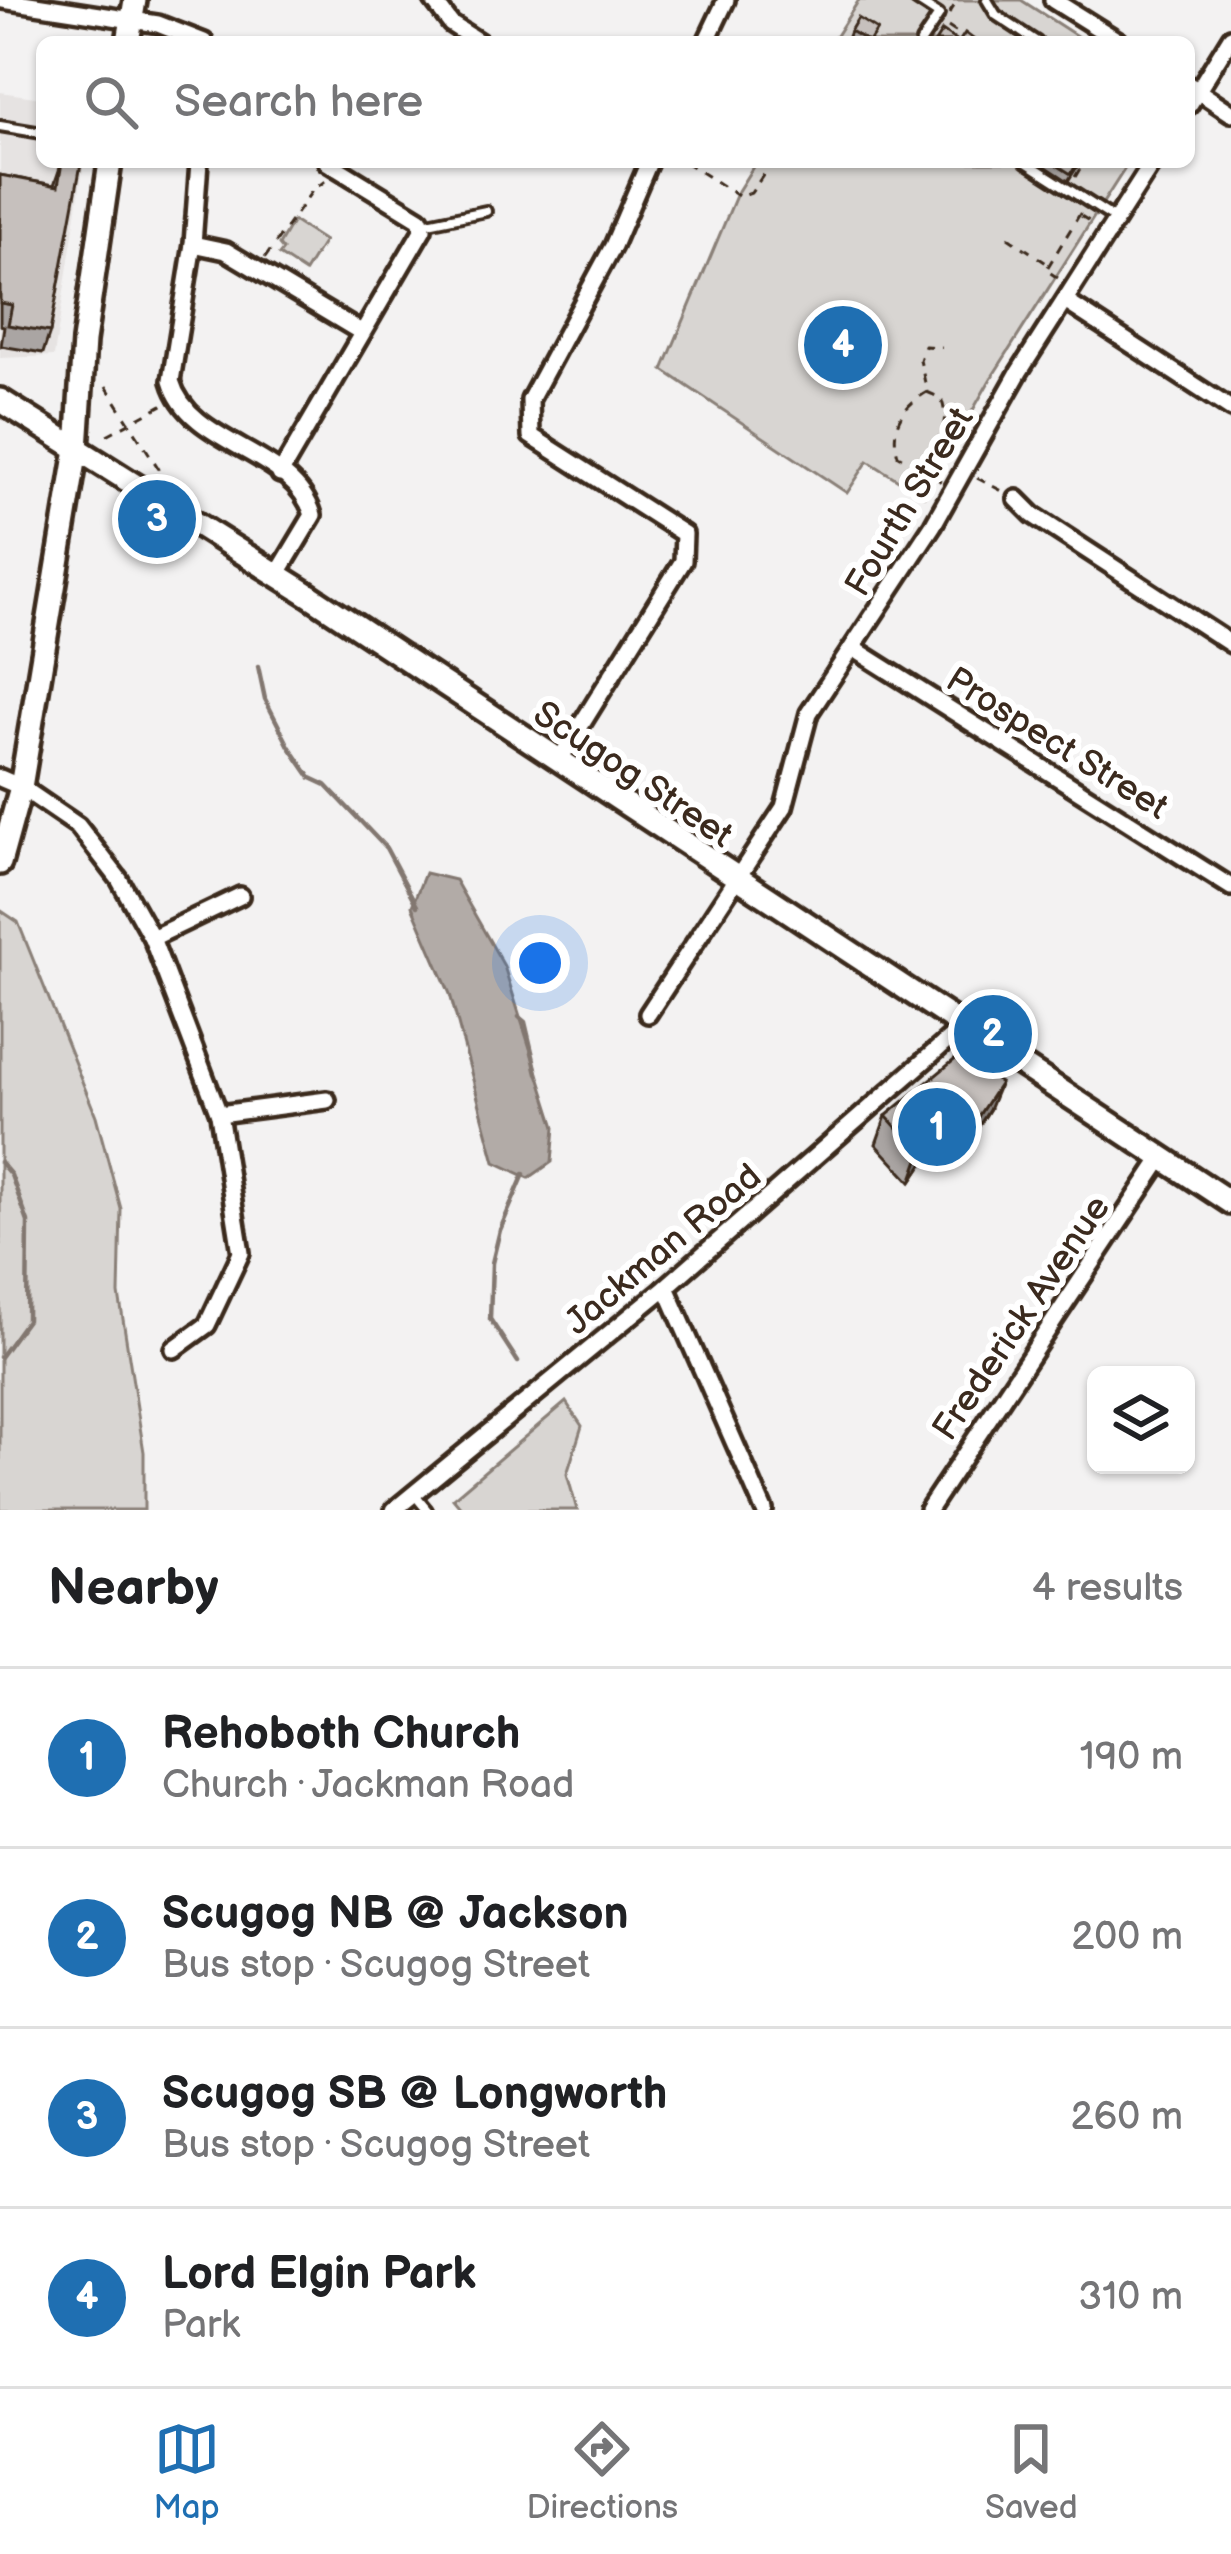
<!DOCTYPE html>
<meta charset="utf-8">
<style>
body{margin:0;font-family:"Balsamiq Sans",sans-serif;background:#f2f2f2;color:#202124}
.controls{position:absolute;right:36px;bottom:36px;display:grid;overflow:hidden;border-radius:18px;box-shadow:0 3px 9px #0004}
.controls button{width:108px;height:108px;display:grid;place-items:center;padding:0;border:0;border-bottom:3px solid #e0e0e0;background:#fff;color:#202124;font:60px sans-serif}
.you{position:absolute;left:540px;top:963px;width:42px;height:42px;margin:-30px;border:9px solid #fff;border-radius:50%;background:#1a73e8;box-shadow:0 0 0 18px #1a73e833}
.badge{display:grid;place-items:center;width:78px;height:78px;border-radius:50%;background:#1f6fb2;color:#fff;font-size:39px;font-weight:700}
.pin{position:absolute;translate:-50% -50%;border:6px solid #fff;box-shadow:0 3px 12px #0006}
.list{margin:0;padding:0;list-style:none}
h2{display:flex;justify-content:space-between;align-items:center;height:156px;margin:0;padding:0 48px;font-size:51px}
h2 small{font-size:39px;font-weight:400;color:#757577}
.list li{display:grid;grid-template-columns:78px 1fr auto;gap:36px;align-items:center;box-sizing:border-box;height:180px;padding:0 48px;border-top:3px solid #e0e0e0}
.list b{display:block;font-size:45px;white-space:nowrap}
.list p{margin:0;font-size:39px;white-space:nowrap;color:#757577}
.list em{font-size:39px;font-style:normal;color:#757577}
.icon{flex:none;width:66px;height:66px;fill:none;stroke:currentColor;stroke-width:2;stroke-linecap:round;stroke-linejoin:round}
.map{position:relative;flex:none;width:1231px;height:1510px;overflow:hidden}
.search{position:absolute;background:#fff;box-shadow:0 3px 9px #0004;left:36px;right:36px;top:36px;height:132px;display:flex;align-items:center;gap:30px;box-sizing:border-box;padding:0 42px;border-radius:18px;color:#757577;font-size:45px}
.sheet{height:876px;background:#fff}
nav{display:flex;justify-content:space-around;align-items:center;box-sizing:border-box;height:168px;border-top:3px solid #e0e0e0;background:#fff;font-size:33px;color:#757577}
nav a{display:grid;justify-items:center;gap:6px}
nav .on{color:#1f6fb2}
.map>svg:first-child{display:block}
</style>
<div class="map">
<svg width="1231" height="1510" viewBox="0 0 1231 1510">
<rect width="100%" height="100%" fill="#f3f2f2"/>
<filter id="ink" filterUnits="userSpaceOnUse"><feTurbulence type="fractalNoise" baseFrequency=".00833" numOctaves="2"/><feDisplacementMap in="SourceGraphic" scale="24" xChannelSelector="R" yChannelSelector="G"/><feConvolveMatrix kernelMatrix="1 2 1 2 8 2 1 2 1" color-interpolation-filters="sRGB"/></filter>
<g filter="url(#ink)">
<polygon fill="#e6e3e2" points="0,92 42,98 42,162 84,162 54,356 0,358"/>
<g fill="#d8d5d2" stroke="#8a8078" stroke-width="3">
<polygon points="859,0 1021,0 1086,42 832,42"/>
<polygon points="756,162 1129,162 990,380 924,496 868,461 847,493 663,370 738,191"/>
<polygon points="293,221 324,241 305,272 279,255 283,250 279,245"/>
<polygon points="0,910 18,922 96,1116 121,1209 119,1294 144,1452 144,1510 0,1510"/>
<polygon points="566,1402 582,1426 567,1474 577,1510 463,1510 453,1498"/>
</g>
<polygon fill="#b2aba7" stroke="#827770" stroke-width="3" points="425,873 455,880 504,966 555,1127 552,1162 529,1178 495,1162 450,994 412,906"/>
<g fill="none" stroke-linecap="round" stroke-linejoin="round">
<g stroke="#827770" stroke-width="4.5">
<polyline points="258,666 265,699 289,746 311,778 326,785 386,848 417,906"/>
<polyline points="519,1017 525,1022 537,1073"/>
<polyline points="0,1162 11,1175 28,1222 27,1320 0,1357"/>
<polyline points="518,1362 490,1319 492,1263 500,1230 524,1174"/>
</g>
<g stroke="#3b2a1e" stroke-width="16">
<g id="lane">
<polyline points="916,0 939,15 921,42"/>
<polyline points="987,0 996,15 1037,42"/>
<polyline points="0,126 42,133"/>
<polyline points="1026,162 1115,219"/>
<polyline points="423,224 486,211"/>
<polyline points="413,1493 427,1510"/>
</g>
</g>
<g stroke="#3b2a1e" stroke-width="24">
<g id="street">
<polyline points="3,0 158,24 204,42"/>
<polyline points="433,0 451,24 479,42"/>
<polyline points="1053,0 1120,42"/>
<polyline points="706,42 726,0"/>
<polyline points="1189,85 1231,113"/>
<polyline points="1189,105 1231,37"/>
<path d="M 199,162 L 193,244 L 171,381 C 190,447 293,449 313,515 L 277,575"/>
<polyline points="193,244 226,251 361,332"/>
<polyline points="1065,301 1231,409"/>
<polyline points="280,474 423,229 420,219 327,162"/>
<polyline points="1017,499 1033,515 1231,644"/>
<polyline points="853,648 1231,887"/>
<polyline points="558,762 683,561 684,534 531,436 530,400 613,246 649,162"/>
<polyline points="0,778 21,787 78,826 119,879 152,938 219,1114 241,1253 207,1325 174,1349"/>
<polyline points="152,938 240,896"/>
<polyline points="648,1014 784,807 809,713 933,525 1019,372 1153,162"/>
<polyline points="219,1114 327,1100"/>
<polyline points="666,1287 764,1510"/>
<polyline points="394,1510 666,1287 964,1026"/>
<polyline points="928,1510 1162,1158"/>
</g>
</g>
<g stroke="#3b2a1e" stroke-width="30">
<g id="secondary">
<polyline points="128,42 135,0"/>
<polyline points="0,400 306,593 1231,1203"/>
<polyline points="0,863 21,787 77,449 84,341 110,162"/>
</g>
</g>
<g stroke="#3b2a1e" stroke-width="3" stroke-dasharray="9 9" stroke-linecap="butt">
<polyline points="949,14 958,0"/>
<polyline points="948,27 971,42"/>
<polyline points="685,162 740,197 751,193 772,162"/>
<polyline points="1075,177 1084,162"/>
<polyline points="1081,216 1092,223"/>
<polyline points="1008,237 1048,264"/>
<polyline points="265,258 312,191 325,181"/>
<polyline points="1058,278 1046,270 1081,212"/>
<polyline points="106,386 164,477"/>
<path d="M 927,392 L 941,398 C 951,424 939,444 919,459 L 942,483"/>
<polyline points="107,435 164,404"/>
<path d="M 919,459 L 907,460 L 898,455 C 889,426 903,406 927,392 L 920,360 L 925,346 L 942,347"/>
<polyline points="977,478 1006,493"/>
</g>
<use href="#lane" stroke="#fff" stroke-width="8"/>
<use href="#street" stroke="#fff" stroke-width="15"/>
<use href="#secondary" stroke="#fff" stroke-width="21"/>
</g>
<g fill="#aaa5a3" stroke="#3b2a1e" stroke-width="3">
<polygon points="850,31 872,42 846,42"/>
<polygon points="62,162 50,332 43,353 1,346 4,326 0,325 0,175 54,185"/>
<polygon points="1039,162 1080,162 1068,181"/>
<polygon points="989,1110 953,1167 931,1152 911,1182 876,1144 886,1116"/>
</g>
<g fill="#8b8684" stroke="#3b2a1e" stroke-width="3">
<polygon points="1000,1083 989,1110 953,1167 963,1139"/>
<polygon points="941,1125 931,1152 911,1182 921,1154"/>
</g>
<g fill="#c6c0bd" stroke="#3b2a1e" stroke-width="3">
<polygon points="858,18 877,30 869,42 850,31"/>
<polygon points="942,31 958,42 935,42"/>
<polygon points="965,33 977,42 959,42"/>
<polygon points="62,162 81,164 50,332 8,325 12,305 0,303 0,175 58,186"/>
<polygon points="1052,162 1078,162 1071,174"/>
<polygon points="959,1056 1000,1083 963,1139 941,1125 921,1154 886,1116"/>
</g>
</g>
<g text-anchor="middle" stroke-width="12" stroke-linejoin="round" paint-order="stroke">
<g font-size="36" fill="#3b2a1e" stroke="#fff">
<text transform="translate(908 501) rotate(-59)" y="13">Fourth Street</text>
<text transform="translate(1058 742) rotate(32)" y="13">Prospect Street</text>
<text transform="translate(634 773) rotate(34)" y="13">Scugog Street</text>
<text transform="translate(662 1248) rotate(-40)" y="13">Jackman Road</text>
<text transform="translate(1020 1317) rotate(-56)" y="13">Frederick Avenue</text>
</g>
</g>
</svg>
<div class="controls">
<button><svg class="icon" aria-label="layers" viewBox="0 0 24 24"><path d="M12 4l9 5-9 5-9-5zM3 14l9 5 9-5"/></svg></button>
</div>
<div class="you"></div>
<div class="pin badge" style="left:937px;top:1127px">1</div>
<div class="pin badge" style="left:993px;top:1034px">2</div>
<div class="pin badge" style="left:157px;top:519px">3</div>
<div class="pin badge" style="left:843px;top:345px">4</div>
<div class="search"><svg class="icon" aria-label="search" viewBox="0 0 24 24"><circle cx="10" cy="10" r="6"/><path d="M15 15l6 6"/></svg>Search here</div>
</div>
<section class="sheet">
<h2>Nearby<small>4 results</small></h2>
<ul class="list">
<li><span class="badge">1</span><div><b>Rehoboth Church</b><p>Church · Jackman Road</p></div><em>190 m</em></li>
<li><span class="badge">2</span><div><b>Scugog NB @ Jackson</b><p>Bus stop · Scugog Street</p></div><em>200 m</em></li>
<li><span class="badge">3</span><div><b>Scugog SB @ Longworth</b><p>Bus stop · Scugog Street</p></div><em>260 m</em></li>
<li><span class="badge">4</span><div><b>Lord Elgin Park</b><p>Park</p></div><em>310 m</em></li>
</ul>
</section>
<nav>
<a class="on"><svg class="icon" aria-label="map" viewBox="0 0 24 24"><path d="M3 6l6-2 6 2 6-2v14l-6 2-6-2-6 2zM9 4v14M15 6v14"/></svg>Map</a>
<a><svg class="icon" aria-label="directions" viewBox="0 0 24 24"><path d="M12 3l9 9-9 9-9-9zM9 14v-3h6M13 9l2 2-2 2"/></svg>Directions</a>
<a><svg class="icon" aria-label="saved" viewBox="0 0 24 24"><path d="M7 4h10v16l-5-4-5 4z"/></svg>Saved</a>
</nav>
